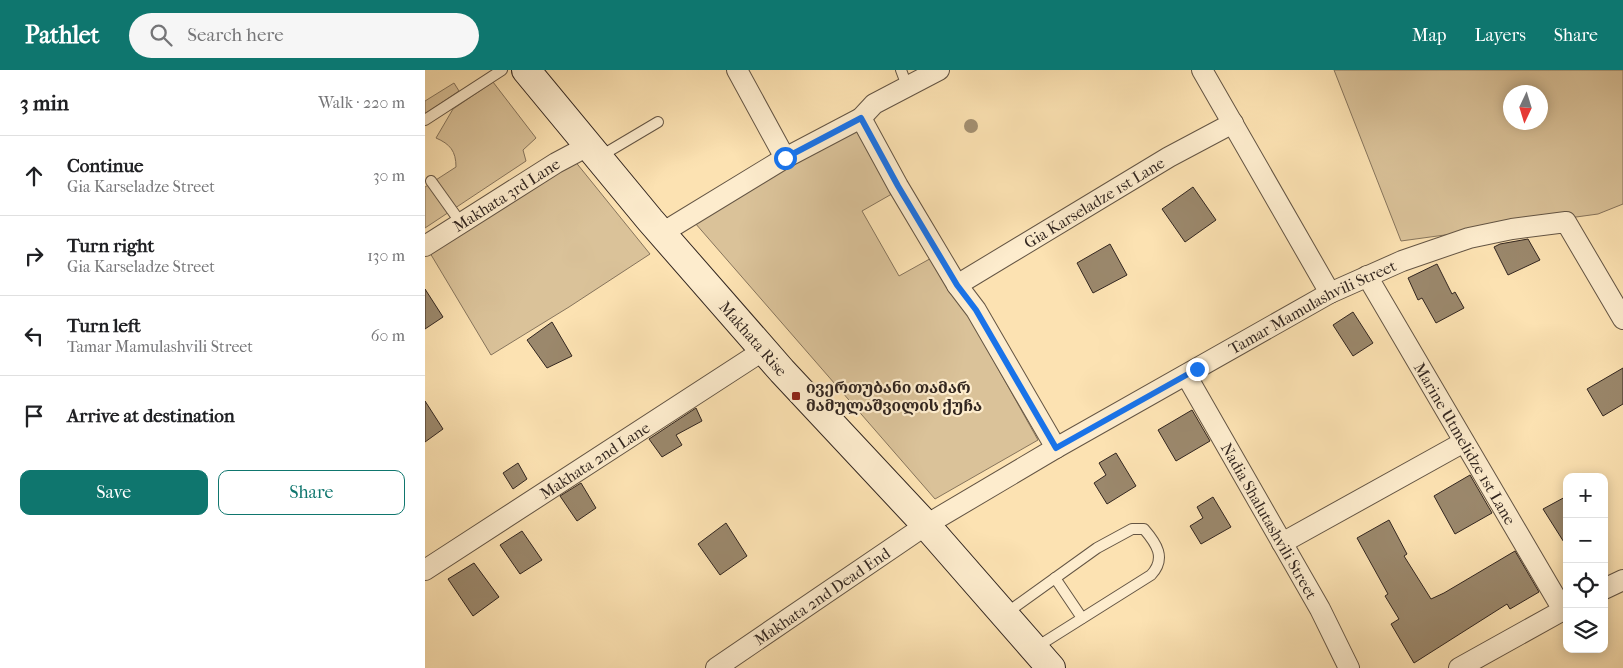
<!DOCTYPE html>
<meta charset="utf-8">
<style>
body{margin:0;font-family:"IM FELL French Canon","Noto Serif Georgian",serif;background:#f6f6f6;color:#202124}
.controls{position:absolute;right:15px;bottom:15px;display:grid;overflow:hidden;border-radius:10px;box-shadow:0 2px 12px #0003}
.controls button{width:45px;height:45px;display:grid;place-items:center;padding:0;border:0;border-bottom:1px solid #e0e0e0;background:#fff;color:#202124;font:25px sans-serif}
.compass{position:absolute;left:1078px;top:15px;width:45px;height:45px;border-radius:50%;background:#fff;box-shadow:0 2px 12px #0003;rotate:184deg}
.stop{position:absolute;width:15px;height:15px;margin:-11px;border:4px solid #1a73e8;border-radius:50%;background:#fff}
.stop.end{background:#1a73e8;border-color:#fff;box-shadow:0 1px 5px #0008}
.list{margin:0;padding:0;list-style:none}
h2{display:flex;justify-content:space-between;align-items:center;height:65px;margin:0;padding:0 20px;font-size:21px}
h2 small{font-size:16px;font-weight:400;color:#757577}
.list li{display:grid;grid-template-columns:32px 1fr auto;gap:15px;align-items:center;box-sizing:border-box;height:80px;padding:0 20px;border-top:1px solid #e0e0e0}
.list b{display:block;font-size:19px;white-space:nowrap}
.list p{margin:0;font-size:16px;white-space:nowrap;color:#757577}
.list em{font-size:16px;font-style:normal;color:#757577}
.actions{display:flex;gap:10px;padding:15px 20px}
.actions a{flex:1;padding:11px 0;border:1px solid #0f766e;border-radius:10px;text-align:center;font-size:18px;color:#0f766e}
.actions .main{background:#0f766e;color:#fff}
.icon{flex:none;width:28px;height:28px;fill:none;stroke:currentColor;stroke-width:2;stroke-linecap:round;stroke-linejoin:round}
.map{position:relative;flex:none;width:1198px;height:598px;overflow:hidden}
header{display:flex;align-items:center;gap:30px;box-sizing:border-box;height:70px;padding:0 25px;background:#0f766e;color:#fff}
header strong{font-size:24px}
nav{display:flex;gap:28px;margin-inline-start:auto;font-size:18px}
.search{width:350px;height:45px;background:#f6f6f6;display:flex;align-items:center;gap:12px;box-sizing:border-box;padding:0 18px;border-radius:28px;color:#757577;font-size:19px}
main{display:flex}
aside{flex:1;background:#fff}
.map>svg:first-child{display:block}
</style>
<header>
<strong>Pathlet</strong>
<div class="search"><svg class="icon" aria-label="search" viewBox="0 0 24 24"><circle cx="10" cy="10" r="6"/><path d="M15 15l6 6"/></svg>Search here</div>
<nav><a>Map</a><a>Layers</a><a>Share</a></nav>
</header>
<main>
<aside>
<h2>3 min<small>Walk · 220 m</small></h2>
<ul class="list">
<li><svg class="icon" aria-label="ahead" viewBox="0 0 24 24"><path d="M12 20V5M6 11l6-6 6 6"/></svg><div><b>Continue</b><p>Gia Karseladze Street</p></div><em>30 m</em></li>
<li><svg class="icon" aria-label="right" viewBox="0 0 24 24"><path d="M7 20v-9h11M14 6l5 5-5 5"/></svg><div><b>Turn right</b><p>Gia Karseladze Street</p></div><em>130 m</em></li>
<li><svg class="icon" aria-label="left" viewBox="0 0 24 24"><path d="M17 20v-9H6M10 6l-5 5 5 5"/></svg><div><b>Turn left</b><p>Tamar Mamulashvili Street</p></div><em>60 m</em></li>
<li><svg class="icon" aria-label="arrive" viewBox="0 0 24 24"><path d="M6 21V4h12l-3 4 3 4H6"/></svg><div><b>Arrive at destination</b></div></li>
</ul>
<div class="actions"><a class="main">Save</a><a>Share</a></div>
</aside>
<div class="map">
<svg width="1198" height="598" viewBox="0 0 1198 598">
<rect width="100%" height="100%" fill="#fce2b2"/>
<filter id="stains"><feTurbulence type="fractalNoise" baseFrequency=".004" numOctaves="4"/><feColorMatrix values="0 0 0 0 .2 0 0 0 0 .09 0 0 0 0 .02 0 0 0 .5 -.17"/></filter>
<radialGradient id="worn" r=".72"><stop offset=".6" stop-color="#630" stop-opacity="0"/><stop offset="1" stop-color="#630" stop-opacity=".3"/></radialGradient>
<g fill="#dac299" stroke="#86745c" fill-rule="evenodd">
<path d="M 909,0 L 1198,0 L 1198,134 L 1173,144 L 976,171 ZM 1086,22 L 1116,22 L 1116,52 L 1086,52 Z"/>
<path d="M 68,12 L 111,68 L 98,80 L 101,91 L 0,158 L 0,117 L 31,97 C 31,81 25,74 11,68 L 28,39 Z"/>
<polygon points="29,13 34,21 0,44 0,31"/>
<polygon points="431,58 472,121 437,141 474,206 510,186 613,370 510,429 270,153 284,139"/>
<polygon points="149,90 225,184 144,237 66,285 5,183"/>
</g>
<g fill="#9b886c" stroke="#322620">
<polygon points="768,117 791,150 760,172 737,139"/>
<polygon points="1103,169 1115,190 1083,205 1069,177 1075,174"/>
<polygon points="685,174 702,205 668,223 652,193"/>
<polygon points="1012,194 1027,224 1030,222 1039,238 1011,253 997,228 993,230 983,208"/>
<polygon points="0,219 18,247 0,259"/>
<polygon points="928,242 948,273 928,286 908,255"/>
<polygon points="127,252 147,286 122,298 102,270"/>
<polygon points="1198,298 1198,334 1178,346 1162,319"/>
<polygon points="0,331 18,359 0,372"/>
<polygon points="271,338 277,351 251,365 257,375 237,387 224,369"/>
<polygon points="767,340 785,371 751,391 733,360"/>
<polygon points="691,383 711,416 682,434 669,413 681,405 674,393"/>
<polygon points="93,393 102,409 88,419 78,403"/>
<polygon points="1045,405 1067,443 1030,464 1009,426"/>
<polygon points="156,413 171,438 152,451 135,426"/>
<polygon points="1142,426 1142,477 1118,439"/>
<polygon points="788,427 806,457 776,474 765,456 778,448 772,437"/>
<polygon points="964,450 982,484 979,486 1006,529 1019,523 1090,481 1114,522 1085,539 1082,534 989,593 966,554 974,549 960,526 963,524 932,468"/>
<polygon points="301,453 322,486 295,505 273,474"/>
<polygon points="97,461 117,490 95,504 75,475"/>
<polygon points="49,493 74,527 48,546 23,509"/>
</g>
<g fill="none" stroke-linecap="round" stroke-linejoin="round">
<g stroke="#645544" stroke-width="12">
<g id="service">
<polyline points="476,0 482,16"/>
<polyline points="0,50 77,0"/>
<polyline points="174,87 233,52"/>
<polyline points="6,111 36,153"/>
<polyline points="630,508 657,548"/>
<path d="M 580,544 L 672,478 L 707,459 L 719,459 C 731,473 742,488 726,505 L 610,578"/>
</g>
</g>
<g stroke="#645544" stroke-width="22">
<g id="minor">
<polyline points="777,0 905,223"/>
<polyline points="436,48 473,116 532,215 551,240 631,378"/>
<polyline points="360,88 436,48 449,34 514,0"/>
<polyline points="237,163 360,88 312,0"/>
<path id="s1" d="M 0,176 L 131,93 L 163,76"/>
<path id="s2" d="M 942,206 L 1138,540"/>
<path id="s3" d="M 532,215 L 744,87 L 808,53"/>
<path id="s4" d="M 761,305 L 895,539 L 924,598"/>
<polyline points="857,473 1039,372"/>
<path id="s5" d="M 0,500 L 339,280"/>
<polyline points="1179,519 1198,510"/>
<path id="s6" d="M 291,598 L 501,455 L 631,378 L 905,223 L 977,191 L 1044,168 L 1087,159 L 1141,152 L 1198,249"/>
<polyline points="1034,598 1142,538"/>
</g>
</g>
<g stroke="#322620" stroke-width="30">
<g id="secondary">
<path id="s7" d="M 101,0 L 225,150 L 357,301 L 501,455 L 626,598"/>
</g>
</g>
<use href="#service" stroke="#fdeccd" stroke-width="10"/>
<use href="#minor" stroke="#fdeccd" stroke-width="20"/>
<use href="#secondary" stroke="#fdeccd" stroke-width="28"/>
</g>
<circle fill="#a49072" cx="546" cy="56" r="7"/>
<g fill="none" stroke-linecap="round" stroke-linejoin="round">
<polyline stroke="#1a73e8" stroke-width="6" points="360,88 436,48 473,116 532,215 551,240 631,378 772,299"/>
</g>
<rect fill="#8f2418" stroke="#fdeccd" stroke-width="2" x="366" y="321" width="10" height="10" rx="2.5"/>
<g text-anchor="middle" stroke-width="4.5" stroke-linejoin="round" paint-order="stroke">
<g font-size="16" fill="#322620" stroke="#fdeccd">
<text dy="6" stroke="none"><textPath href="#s1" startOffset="96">Makhata 3rd Lane</textPath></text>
<text dy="6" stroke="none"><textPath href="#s3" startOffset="160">Gia Karseladze 1st Lane</textPath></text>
<text dy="6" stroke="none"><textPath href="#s6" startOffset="698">Tamar Mamulashvili Street</textPath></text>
<text dy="6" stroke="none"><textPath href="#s7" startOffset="352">Makhata Rise</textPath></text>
<text dy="6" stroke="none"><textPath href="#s2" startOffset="194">Marine Utmelidze 1st Lane</textPath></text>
<text dy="6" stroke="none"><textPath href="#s5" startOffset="202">Makhata 2nd Lane</textPath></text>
<text dy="6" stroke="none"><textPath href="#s4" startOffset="168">Nadia Shalutashvili Street</textPath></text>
<text dy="6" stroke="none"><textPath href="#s6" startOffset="128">Makhata 2nd Dead End</textPath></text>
</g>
<g font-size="16" font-weight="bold" fill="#322620" stroke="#fdeccd" text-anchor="start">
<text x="381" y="323">ივერთუბანი თამარ<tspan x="381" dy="18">მამულაშვილის ქუჩა</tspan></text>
</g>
</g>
<rect width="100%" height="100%" filter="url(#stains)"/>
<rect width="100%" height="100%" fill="url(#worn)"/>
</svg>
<div class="controls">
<button>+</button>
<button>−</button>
<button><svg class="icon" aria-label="locate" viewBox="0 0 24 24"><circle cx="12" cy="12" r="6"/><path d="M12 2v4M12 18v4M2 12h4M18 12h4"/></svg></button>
<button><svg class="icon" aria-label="layers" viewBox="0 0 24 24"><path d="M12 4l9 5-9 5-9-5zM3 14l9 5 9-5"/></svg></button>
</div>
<svg class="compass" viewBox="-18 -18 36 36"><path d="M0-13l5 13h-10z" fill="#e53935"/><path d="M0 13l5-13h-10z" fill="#757577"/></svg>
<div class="stop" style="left:360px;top:88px"></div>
<div class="stop end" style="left:772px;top:299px"></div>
</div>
</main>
